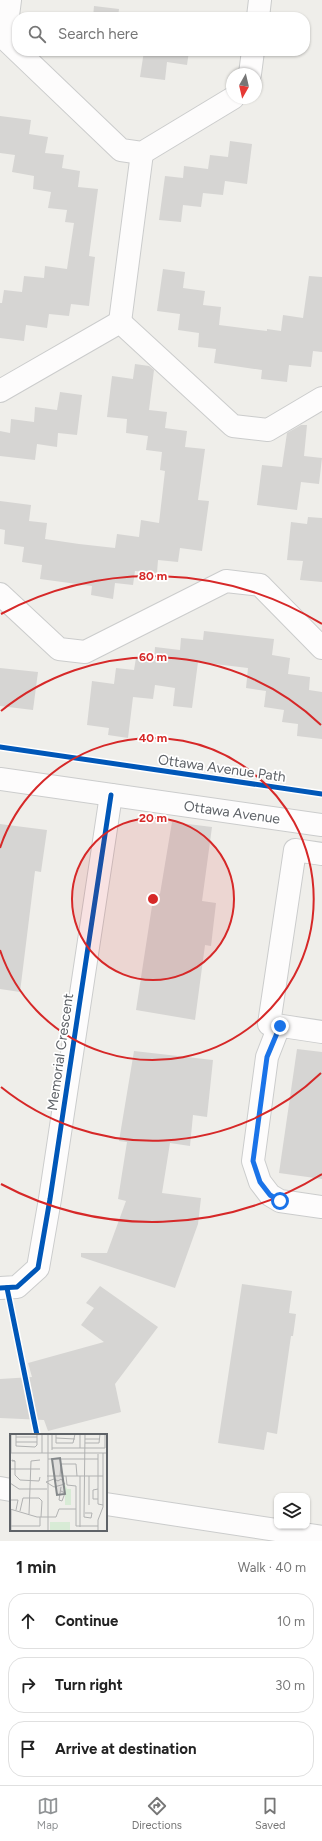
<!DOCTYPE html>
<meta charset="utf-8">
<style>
body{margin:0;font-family:Figtree,sans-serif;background:#f6f6f6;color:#222}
.controls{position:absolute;right:12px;bottom:12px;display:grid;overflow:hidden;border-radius:8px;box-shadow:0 1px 3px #0004}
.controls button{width:36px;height:36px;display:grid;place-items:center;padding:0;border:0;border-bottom:1px solid #e0e0e0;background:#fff;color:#222;font:20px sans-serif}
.compass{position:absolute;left:226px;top:68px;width:36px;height:36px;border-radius:50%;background:#fff;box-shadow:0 1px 3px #0004;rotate:188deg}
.stop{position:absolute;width:12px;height:12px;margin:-9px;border:3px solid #1a73e8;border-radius:50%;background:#fff}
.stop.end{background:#1a73e8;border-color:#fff;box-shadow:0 1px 4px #0008}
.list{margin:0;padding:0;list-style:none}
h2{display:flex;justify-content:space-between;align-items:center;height:52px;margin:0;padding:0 16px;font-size:17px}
h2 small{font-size:13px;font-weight:400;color:#767676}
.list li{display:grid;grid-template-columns:26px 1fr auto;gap:12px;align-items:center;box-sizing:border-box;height:56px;margin:0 8px 8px;padding:0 8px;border:1px solid #e0e0e0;border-radius:16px}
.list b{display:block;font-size:15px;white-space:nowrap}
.list em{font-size:13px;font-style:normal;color:#767676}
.icon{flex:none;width:22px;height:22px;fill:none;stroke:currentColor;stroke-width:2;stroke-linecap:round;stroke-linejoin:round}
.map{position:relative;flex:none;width:322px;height:1541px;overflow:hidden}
.search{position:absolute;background:#fff;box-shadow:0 1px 3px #0004;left:12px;right:12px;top:12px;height:44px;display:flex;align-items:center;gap:10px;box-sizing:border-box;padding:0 14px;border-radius:16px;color:#767676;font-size:15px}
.sheet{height:244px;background:#fff}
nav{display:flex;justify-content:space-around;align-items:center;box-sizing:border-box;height:56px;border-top:1px solid #e0e0e0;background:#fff;font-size:11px;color:#767676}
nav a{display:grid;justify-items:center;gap:2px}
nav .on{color:#919496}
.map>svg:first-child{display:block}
</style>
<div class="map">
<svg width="322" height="1541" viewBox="0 0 322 1541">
<rect width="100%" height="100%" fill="#efeeea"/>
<g fill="#d6d5d3">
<polygon points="94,6 119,9 118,17 93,17"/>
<polygon points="163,13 194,16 162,17"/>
<polygon points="89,51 113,51 113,55"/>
<polygon points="144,51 189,51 187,65 167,62 165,80 140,77"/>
<polygon points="0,116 31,120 29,134 48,137 45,153 64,155 62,168 80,171 78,187 98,189 89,256 95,257 89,306 71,304 69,316 49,314 47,328 26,325 24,341 0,338 0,303 2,303 4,290 22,292 24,276 44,278 45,266 67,269 74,223 65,222 67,210 48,208 51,192 33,189 34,176 12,172 15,155 0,153"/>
<polygon points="230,141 252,144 247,184 225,181 223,195 203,193 201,207 183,205 181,222 159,220 165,176 183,178 184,166 208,169 210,155 228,157"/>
<polygon points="163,269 185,272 183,288 205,291 203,305 221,307 219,325 267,331 267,329 281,331 283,315 303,318 309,276 322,277 322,352 313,351 311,367 289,365 287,382 261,379 262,370 214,363 216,349 198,347 199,333 178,330 180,314 157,311"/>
<polygon points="135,364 149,366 154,370 149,410 167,412 165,428 187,431 185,447 205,449 198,500 209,501 202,551 180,548 178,562 158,560 157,573 135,571 133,585 115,583 113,599 91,595 92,586 40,579 42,565 22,562 24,547 4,544 5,530 0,529 0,501 31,505 29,521 47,523 45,539 79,544 115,548 117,534 139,537 141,520 159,523 165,471 160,470 162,452 146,450 148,436 126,433 127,419 107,417 112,376 133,379 131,393"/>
<polygon points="60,392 82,395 77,435 58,433 57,447 37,444 35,460 0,456 0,431 10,433 11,419 34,422 35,407 57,410"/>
<polygon points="301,425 307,425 304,456 322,458 319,484 301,482 297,510 257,505 262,465 282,467 287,433"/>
<polygon points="308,517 322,518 322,582 300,580 303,561 287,560 291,522 307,524"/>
<polygon points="204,631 274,639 272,655 290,658 288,674 310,677 309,690 322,692 322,739 297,736 298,724 282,722 284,710 264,707 266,691 246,688 248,668 198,662 192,708 173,706 175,688 155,685 153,699 133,697 128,738 108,735 109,728 87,725 92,681 114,684 116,668 134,670 136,658 154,661 155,647 180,650 181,638 203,640"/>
<polygon points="0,668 38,672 33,710 0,706"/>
<polygon points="172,822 212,827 202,901 216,903 211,946 205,945 195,1020 136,1010 154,893 160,894"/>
<polygon points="0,824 47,830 41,872 35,871 20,992 0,989"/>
<polygon points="297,1049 322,1052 322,1179 279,1173"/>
<polygon points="134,1051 213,1060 207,1117 193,1115 190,1146 170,1143 162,1193 201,1198 198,1224 175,1288 81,1257 81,1253 107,1253 126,1201 118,1199 127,1142 119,1141"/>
<polygon points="242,1284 292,1291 289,1313 296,1314 293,1336 291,1336 277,1434 267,1432 264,1450 218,1443"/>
<polygon points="100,1286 158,1327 115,1384 121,1412 48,1431 44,1420 0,1418 0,1379 32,1377 28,1363 104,1342 81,1325 94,1308 86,1303"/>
</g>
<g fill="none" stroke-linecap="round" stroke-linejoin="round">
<g stroke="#cbcccc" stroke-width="24">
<g id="minor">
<polyline points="10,0 5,39 121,150 142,153 233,98"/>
<polyline points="258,17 260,0"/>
<polyline points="250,74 253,51"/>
<polyline points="120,322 142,153"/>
<polyline points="0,391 120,322 233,426 268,430 322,398"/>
<polyline points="0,594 59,649 85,652 226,581 260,585 322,648"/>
<polyline points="0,779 322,825"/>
<polyline points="322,854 295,850 269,1024 322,1032"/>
<polyline points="279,1026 267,1057 253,1161 260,1182 270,1195 280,1201 322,1207"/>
<polyline points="0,1288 17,1287 38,1268 50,1199 111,795"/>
<polyline points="0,1488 11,1490"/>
<polyline points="106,1504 322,1537"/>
</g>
</g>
<use href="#minor" stroke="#fdfcfc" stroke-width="22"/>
<g stroke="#fff" stroke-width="8">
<g id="cycleway">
<polyline points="0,747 322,794"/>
<polyline points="0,1288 17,1287 38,1268 50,1199 111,795"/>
<polyline points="7,1288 37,1435"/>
</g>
</g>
<use href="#cycleway" stroke="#0057b8" stroke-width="5"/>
</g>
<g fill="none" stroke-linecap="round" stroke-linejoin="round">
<polyline stroke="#1a73e8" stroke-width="5" points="280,1026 267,1057 253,1161 260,1182 270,1195 280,1201"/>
</g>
<circle cx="153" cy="899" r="81" fill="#d62828" fill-opacity=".12"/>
<g fill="none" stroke="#d62828" stroke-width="2">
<circle cx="153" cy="899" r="81"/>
<path d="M0 848A161 161 0 1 1 0 950"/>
<path d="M321 1073A242 242 0 0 1 1 1087M1 711A242 242 0 0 1 321 725"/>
<path d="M322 1174A323 323 0 0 1 1 1184M1 614A323 323 0 0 1 322 624"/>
</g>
<g text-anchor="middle" stroke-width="3.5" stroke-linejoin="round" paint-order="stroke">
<g font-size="14" fill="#5f6368" stroke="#fff">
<text transform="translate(222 768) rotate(8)" y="5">Ottawa Avenue Path</text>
<text transform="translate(232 812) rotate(8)" y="5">Ottawa Avenue</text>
<text transform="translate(60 1052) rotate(-82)" y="5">Memorial Crescent</text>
</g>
</g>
<g transform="translate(10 1434)">
<rect width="97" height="97" fill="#efeeea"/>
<path d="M 55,50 L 57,55 L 61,55 L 61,71 L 55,71 ZM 40,88 L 60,88 L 60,96 L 40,96 Z" fill="#d8ebd6"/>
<path fill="none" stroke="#b1b2b2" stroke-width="1" d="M 6,0 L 6,12 L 25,13 L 27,11 L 27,0M 46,0 L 46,9 L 63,9 L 65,0M 6,3 L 27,3M 46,4 L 65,5M 75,5 L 90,5M 6,8 L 27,8M 75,9 L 89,9 L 90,0M 42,14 L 95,14 L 95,0M 70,14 L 70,0M 42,16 L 42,0M 0,19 L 97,19M 1,19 L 1,0M 32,19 L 32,0M 88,20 L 88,70 L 93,71M 38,25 L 88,25M 5,27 L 2,26 L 2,27 L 5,27 L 5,41 L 10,46 L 29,47 L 30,43M 0,35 L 30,35M 37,42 L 93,42M 50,42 L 51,30 L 66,30 L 67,42M 56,42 L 57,51 L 66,52 L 66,92 L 88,92M 70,42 L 70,93M 79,42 L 79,71M 44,45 L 48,47 L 51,45 L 55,50 L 44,53 L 36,48 ZM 0,49 L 9,55 L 37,55M 51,53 L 49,66 L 52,67 L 55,59 L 51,57M 88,55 L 83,56 L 83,65 L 88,65M 0,66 L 8,66 L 6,76M 0,75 L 27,83 L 46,83 L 49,75 L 66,75M 10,77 L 13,64 L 29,64 L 32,67 L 31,83M 75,79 L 82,79 L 81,84 L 74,83 L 75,0M 19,80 L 21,27 L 30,26M 0,92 L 30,92 L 30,83M 1,97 L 1,75M 38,97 L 38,0M 88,97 L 88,86 L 93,73 L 93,19"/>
<path fill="#84888a" fill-opacity="0.15" stroke="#84888a" stroke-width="2" d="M 50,24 L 55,60 L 47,61 L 42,25 Z"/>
<rect width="97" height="97" fill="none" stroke="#5f6368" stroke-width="2"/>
</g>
<circle cx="153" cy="899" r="6" fill="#d62828" stroke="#fff" stroke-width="2"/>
<g font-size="12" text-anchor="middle" font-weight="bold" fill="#d62828" stroke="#fff" stroke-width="3.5" stroke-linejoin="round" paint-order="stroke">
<text x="153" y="580">80 m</text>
<text x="153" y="661">60 m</text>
<text x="153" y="742">40 m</text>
<text x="153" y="822">20 m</text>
</g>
</svg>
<div class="controls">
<button><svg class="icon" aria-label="layers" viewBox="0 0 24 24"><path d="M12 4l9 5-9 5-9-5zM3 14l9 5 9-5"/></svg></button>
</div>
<svg class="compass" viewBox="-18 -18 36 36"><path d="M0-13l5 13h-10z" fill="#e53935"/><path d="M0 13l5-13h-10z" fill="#767676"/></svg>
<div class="stop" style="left:280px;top:1201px"></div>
<div class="stop end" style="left:280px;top:1026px"></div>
<div class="search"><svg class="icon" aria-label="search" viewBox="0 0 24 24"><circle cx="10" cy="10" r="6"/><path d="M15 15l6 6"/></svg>Search here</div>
</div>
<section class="sheet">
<h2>1 min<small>Walk · 40 m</small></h2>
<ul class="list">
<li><svg class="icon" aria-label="ahead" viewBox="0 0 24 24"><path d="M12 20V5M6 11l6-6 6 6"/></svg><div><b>Continue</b></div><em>10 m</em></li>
<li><svg class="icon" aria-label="right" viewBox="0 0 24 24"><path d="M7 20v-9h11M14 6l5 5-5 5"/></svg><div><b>Turn right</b></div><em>30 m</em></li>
<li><svg class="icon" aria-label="arrive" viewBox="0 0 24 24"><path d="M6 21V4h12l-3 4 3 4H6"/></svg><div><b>Arrive at destination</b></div></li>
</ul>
</section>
<nav>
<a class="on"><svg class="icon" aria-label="map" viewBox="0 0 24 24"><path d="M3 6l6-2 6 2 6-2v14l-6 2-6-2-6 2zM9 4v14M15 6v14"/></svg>Map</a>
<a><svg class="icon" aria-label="directions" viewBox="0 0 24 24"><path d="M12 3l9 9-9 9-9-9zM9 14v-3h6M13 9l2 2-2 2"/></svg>Directions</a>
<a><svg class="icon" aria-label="saved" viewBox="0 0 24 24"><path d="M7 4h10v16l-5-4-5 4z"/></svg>Saved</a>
</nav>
